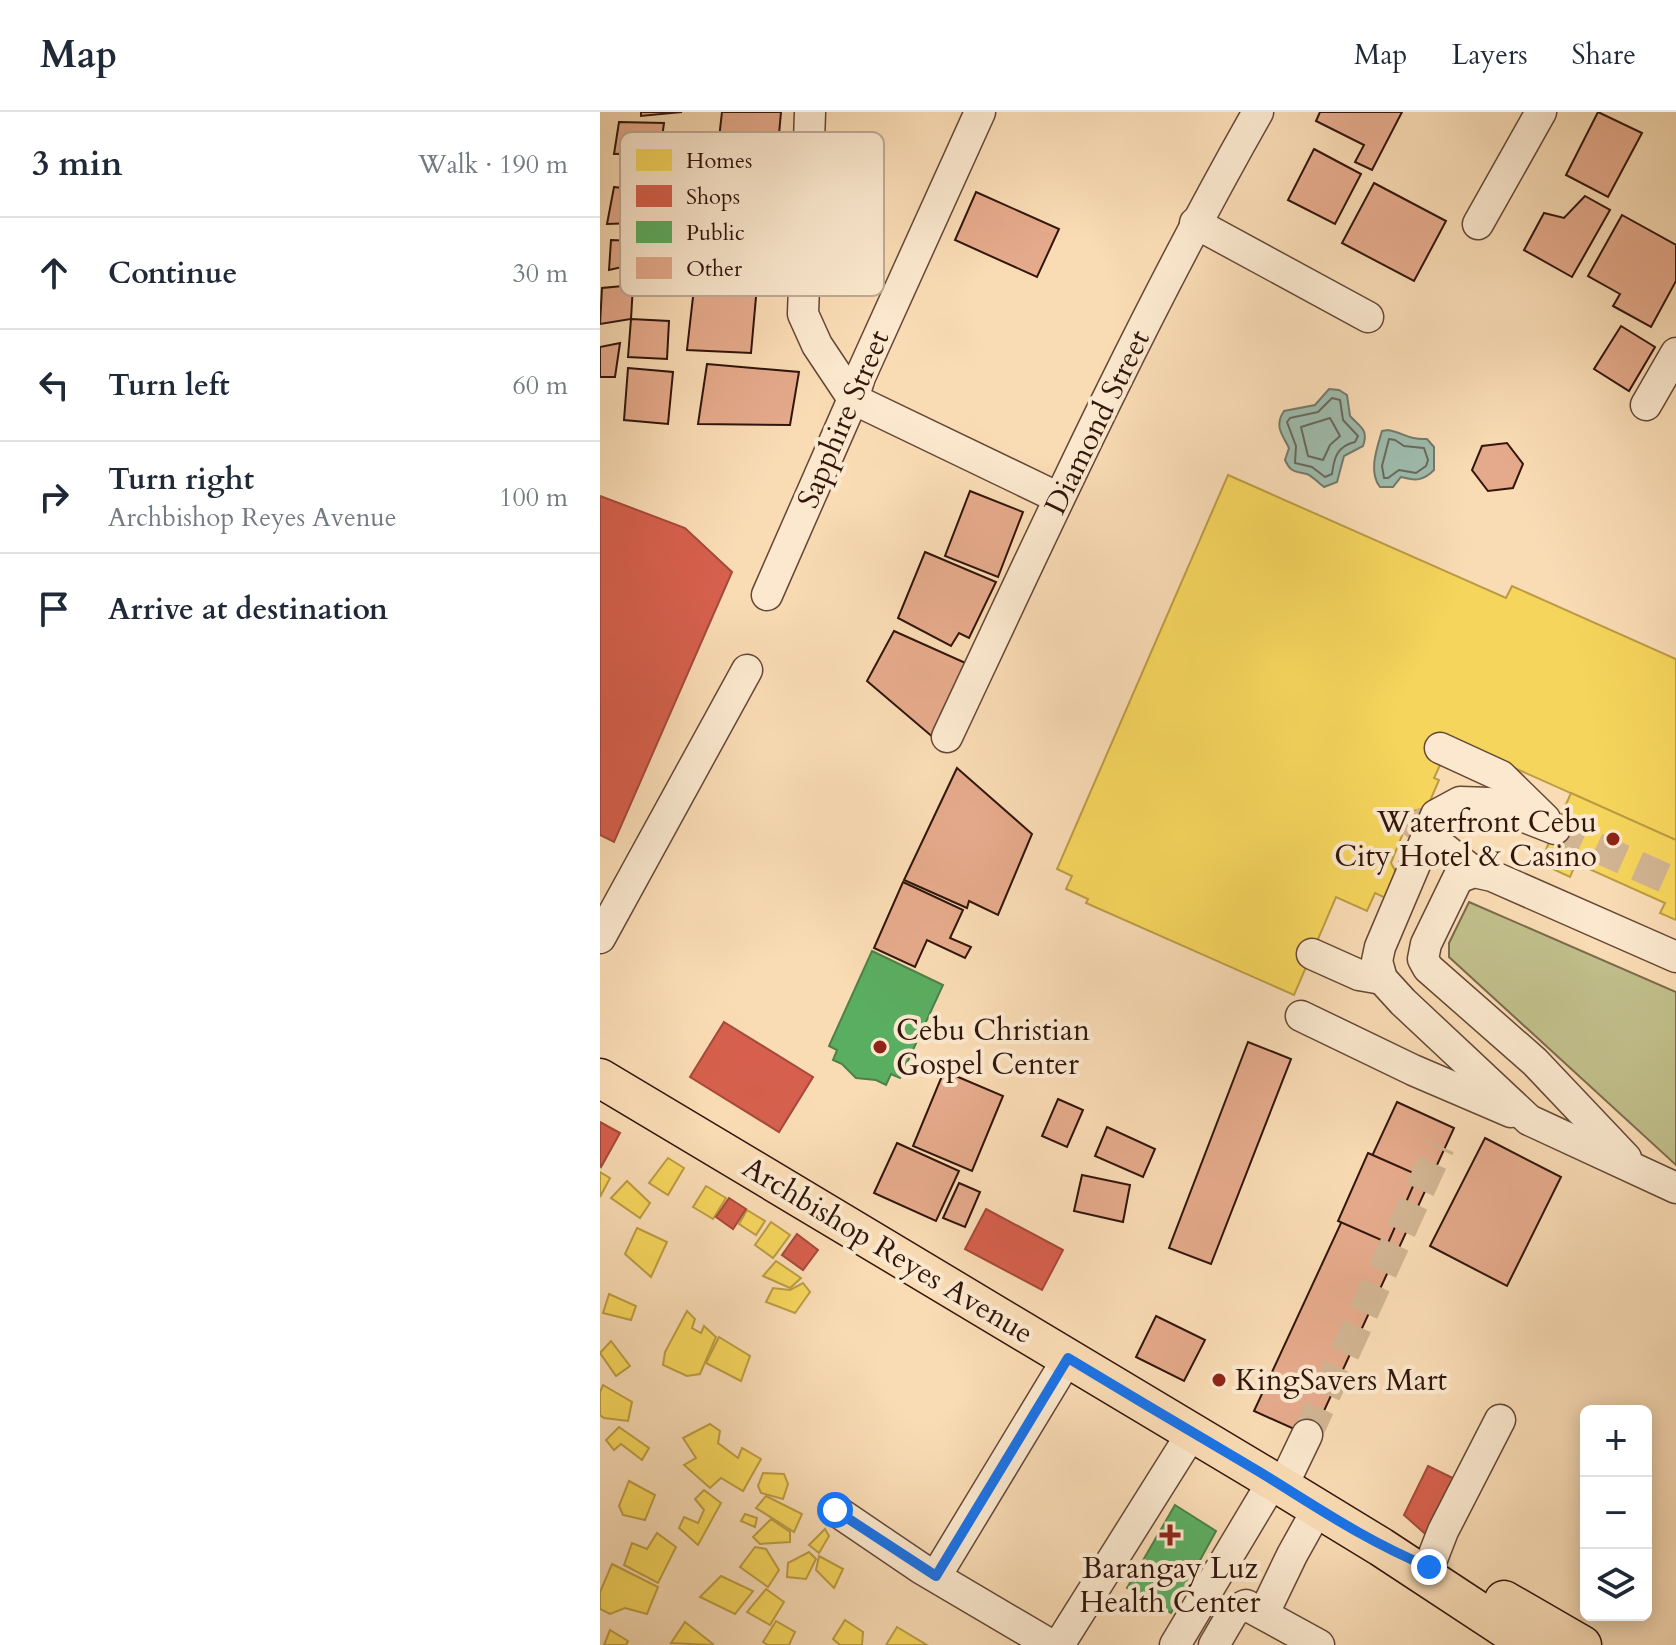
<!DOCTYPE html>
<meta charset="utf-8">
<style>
body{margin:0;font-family:Cardo,serif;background:#f2f2f3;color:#1f2937}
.controls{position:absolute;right:24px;bottom:24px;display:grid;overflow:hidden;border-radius:12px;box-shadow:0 4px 20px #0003}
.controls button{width:72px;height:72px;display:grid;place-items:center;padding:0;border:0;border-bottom:2px solid #e0e1e3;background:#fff;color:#1f2937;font:40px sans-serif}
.stop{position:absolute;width:24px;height:24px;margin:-18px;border:6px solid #1a73e8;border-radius:50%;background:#fff}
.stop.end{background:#1a73e8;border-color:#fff;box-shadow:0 2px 8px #0008}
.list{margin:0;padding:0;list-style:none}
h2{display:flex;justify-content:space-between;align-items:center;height:104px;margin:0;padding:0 32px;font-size:34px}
h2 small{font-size:26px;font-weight:400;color:#747a83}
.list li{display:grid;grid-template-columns:52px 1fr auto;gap:24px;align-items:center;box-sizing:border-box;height:112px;padding:0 32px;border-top:2px solid #e0e1e3}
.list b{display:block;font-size:30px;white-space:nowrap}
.list p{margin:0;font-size:26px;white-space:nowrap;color:#747a83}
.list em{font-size:26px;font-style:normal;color:#747a83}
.icon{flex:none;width:44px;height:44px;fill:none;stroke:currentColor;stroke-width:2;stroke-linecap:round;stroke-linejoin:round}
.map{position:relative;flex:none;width:1076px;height:1533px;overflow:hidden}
header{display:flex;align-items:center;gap:48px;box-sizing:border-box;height:112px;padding:0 40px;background:#fff;border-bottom:2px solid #e0e1e3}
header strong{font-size:38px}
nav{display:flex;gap:44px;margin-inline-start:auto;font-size:28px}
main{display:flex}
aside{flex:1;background:#fff}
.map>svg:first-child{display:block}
</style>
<header>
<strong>Map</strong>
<nav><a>Map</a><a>Layers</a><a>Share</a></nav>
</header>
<main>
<aside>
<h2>3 min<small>Walk · 190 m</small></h2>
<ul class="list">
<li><svg class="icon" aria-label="ahead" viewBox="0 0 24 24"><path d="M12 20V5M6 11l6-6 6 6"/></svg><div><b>Continue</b></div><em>30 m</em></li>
<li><svg class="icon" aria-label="left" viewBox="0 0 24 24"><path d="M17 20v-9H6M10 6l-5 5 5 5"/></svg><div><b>Turn left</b></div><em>60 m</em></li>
<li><svg class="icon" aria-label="right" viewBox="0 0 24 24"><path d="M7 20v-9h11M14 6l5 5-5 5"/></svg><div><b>Turn right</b><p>Archbishop Reyes Avenue</p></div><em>100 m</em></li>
<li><svg class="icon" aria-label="arrive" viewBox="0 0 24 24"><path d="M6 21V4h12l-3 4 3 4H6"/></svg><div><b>Arrive at destination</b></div></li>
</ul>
</aside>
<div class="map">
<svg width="1076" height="1533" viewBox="0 0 1076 1533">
<rect width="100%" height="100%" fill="#f9dbb4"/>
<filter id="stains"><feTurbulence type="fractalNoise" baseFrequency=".0025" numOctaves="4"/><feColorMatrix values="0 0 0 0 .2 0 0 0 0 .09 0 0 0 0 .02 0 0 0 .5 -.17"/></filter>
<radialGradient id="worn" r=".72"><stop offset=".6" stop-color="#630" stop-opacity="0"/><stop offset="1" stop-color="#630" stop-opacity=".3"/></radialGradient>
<polygon fill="#c1bf8b" stroke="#7a6a4c" stroke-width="2" points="869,790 1076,880 1076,1053 849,845 849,831"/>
<g fill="#9ebbac" stroke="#73796c" stroke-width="2">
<path d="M 729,277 L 739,278 L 747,283 L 750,304 C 760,315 769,317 763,334 L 744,344 L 737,370 L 724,375 C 719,371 712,364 707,362 C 695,359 691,361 685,348 L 689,336 C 682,322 674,314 684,299 L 715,293 Z"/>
<path d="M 788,318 C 804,321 809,328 827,327 L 834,335 L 834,358 C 823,369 816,369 801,365 L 793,375 L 780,375 C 768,360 777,336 782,319 Z"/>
</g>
<g fill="#f6d55c" stroke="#bb9c44" stroke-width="2">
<polygon points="628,363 906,486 912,474 1076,547 1076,728 845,625 841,651 834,666 839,668 827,696 812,699 791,751 798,764 788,787 775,781 767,799 736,785 694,883 486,791 488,787 466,777 472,764 457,757"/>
<polygon points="971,681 1076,728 1076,808 1060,801 1065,791 976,751 970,765 940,751"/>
<polygon points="68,1046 84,1056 68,1083 49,1071"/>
<polygon points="0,1060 10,1066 0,1085"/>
<polygon points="27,1069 50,1091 40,1106 11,1086"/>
<polygon points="106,1074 126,1086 113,1107 93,1095"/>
<polygon points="147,1098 165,1109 156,1123 139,1112"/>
<polygon points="171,1110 190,1123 173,1146 155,1133"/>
<polygon points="37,1116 67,1130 51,1165 25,1142"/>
<polygon points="176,1149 201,1166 190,1176 163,1164"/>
<polygon points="203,1171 210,1180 195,1201 166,1190 173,1176 190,1178"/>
<polygon points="9,1182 36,1194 31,1208 3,1201"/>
<polygon points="87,1199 95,1207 92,1216 101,1221 104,1214 116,1225 100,1262 87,1264 63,1253 65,1240"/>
<polygon points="119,1225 150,1244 141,1269 106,1251"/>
<polygon points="11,1229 30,1254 16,1264 0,1241"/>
<polygon points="3,1273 32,1290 28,1309 4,1306 0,1303 0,1280"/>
<polygon points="110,1312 120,1319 118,1331 138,1346 142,1336 161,1347 143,1379 121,1366 110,1376 84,1353 96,1346 83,1326"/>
<polygon points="19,1315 49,1336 42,1348 21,1332 14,1338 6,1328"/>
<polygon points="163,1361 184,1362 188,1372 183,1387 161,1381 158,1374"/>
<polygon points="29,1369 55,1383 45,1408 23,1403 19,1394"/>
<polygon points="104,1378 121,1391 98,1433 79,1416 84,1405 98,1411 104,1398 95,1387"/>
<polygon points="166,1384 202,1402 194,1420 156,1396"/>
<polygon points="145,1402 157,1406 155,1415 141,1409"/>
<polygon points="171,1407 190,1420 190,1430 160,1432 153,1425"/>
<polygon points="225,1417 229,1424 219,1441 209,1433"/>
<polygon points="57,1421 76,1435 58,1471 24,1453 32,1431 47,1437"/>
<polygon points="155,1435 166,1437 179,1458 168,1475 140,1455"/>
<polygon points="209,1440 216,1447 206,1467 187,1465 188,1451"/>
<polygon points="219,1444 243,1457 234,1476 216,1458"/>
<polygon points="12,1452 58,1475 47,1502 25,1496 10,1502 0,1497 0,1480"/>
<polygon points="121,1464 153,1479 135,1502 100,1485"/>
<polygon points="166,1477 184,1490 170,1513 147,1500"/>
<polygon points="245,1508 263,1520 262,1533 240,1533 233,1527"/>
<polygon points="176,1509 195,1520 189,1533 168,1533 163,1530"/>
<polygon points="85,1510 113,1532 112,1533 71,1531"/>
<polygon points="297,1515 327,1533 286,1533"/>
<polygon points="10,1518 28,1529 26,1533 4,1533"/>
</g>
<g fill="#d6604d" stroke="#a54a3a" stroke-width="2">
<polygon points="0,384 85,416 132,460 14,730 0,723"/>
<polygon points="124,910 213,965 179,1020 90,965"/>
<polygon points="0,1010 20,1021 1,1055 0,1054"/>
<polygon points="129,1086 146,1097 133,1117 116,1105"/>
<polygon points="386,1097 463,1138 442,1178 365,1137"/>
<polygon points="197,1122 218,1138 203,1158 182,1143"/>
<polygon points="828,1354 859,1369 831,1427 804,1403"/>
</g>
<g fill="#5aae61" stroke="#4e8048" stroke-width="2">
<polygon points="272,839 343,873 300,966 291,962 286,973 276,968 256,966 242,952 233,948 237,938 229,934"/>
<polygon points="575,1393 616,1419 571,1501 527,1476"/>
</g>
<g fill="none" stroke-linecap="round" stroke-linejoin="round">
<g stroke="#68685c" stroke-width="2">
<path d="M 732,286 L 740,288 L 743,308 L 758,324 L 755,330 C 737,334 734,346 732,362 L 725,365 L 712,355 L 695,351 L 696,334 L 687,310 L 690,306 L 718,300 Z"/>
<polygon points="730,306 740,324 730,333 723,348 708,344 701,315"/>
<polygon points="789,327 795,328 804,334 824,336 828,348 826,354 816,361 799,358 788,366 784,366 782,354"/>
</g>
</g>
<g fill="#e5aa8b" stroke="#32160c" stroke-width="2">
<polygon points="41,0 82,0 41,4"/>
<polygon points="122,0 181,0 177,44 117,44"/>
<polygon points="720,0 802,0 772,58 755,50 764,33 716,9"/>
<polygon points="998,0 1042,21 1008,85 966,63"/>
<polygon points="19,10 64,11 60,41 14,42"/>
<polygon points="714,37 761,62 735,112 688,88"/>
<polygon points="774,71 846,109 814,169 742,131"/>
<polygon points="14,75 40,78 36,111 7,112"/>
<polygon points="376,80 459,117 437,165 355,128"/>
<polygon points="985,84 1010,98 972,165 924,138 944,101 964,106"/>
<polygon points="1022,103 1076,133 1076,169 1051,215 1013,194 1020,182 988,164"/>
<polygon points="100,123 161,129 151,241 87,238"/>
<polygon points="11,128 56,130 56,141 36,142 31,153 9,158"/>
<polygon points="33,173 31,207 0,212 2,176"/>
<polygon points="31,207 69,209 67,247 28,245"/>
<polygon points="1021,214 1055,235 1029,279 994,257"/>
<polygon points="20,231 15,265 0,265 0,235"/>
<polygon points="107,252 199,260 190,313 98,312"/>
<polygon points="28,256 73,260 68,312 24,308"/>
<polygon points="907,331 923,352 913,376 888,379 872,358 882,334"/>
<polygon points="370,379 423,400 398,465 345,444"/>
<polygon points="325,440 396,470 369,526 359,521 351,534 298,506"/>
<polygon points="294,519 370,553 335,627 267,569"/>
<polygon points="357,656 432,722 398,803 369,789 367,796 304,768"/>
<polygon points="303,770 363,798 350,826 371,835 365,846 327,828 315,855 274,836"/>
<polygon points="648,930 691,947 611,1152 569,1136"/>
<polygon points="344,959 403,984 372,1059 313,1034"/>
<polygon points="458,987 483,998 467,1035 442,1024"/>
<polygon points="797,990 854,1016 712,1325 654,1299"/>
<polygon points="507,1015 555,1037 543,1065 495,1044"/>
<polygon points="885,1026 961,1065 907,1174 830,1134"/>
<polygon points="297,1031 359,1059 336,1109 274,1081"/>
<polygon points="768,1041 818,1063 788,1131 738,1109"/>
<polygon points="482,1063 530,1073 523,1110 474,1099"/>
<polygon points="359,1071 380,1080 365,1115 343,1106"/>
<polygon points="556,1204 605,1228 584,1269 536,1245"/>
</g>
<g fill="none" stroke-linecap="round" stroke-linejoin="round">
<g stroke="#d1b492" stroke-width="30" stroke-dasharray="30 15" stroke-linecap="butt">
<polyline points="809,707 841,734"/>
<polyline points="955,717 1076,771"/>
<polyline points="707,1323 840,1034"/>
</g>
<g stroke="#644736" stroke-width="33">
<g id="minor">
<polyline points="210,0 203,202 217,233 253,287"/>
<polyline points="595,111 768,205"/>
<polyline points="878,112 941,0"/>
<polyline points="253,287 459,386"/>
<polyline points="1046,293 1076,241"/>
<polyline points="167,483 253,287 260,265 380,0"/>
<path d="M 347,625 C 446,414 543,202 658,0"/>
<polyline points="840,636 901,664 945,707"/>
<polyline points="955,717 889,691 860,690 836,703 780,835 777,849 782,867 803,890 929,1008 1076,1076"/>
<polyline points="841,734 874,760"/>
<polyline points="0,826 147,558"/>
<polyline points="712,842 759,863 782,867"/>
<polyline points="701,904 813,958 911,1000"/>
<polyline points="1026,1046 935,950 828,856 823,847 826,832 858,766 874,760 892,764 1076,845"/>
<polyline points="682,1375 707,1323"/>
<polyline points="235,1398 322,1457 451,1533"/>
<polyline points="829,1455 843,1419 900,1308"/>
<polyline points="336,1464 468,1246"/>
<polyline points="664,1501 692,1443 717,1398"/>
<polyline points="459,1533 592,1321"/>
<polyline points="575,1533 673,1369"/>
<polyline points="614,1533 634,1499 646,1493 719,1533"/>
</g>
</g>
<g stroke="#32160c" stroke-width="41">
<g id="major">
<polyline points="0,966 658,1360 781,1435 930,1533"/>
<polyline points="904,1488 982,1533"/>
</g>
</g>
<use href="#minor" stroke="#fbe8ce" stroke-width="30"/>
<use href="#major" stroke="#f9dbb4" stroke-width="38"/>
</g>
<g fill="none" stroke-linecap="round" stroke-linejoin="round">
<path stroke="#1a73e8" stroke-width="10" d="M 235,1398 L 336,1464 L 468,1246 C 531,1284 595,1322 658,1359 C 717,1395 764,1428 829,1455"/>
</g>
<g fill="#8f2418" stroke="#fbe8ce" stroke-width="3">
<circle cx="1013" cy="727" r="8"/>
<circle cx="280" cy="935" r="8"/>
<circle cx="619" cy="1268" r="8"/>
<path d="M566 1411h8v8h8v8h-8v8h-8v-8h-8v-8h8z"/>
</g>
<g text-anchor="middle" stroke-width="8" stroke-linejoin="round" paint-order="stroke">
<g font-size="30" fill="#32160c" stroke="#fbe8ce">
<text transform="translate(243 307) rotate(-67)" y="10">Sapphire Street</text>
<text transform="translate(497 310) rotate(-64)" y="10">Diamond Street</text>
<text transform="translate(288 1138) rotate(31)" y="10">Archbishop Reyes Avenue</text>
</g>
<g font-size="30" fill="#32160c" stroke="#fbe8ce" text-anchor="start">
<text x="997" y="720" text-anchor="end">Waterfront Cebu<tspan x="997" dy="34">City Hotel &amp; Casino</tspan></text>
<text x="296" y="928">Cebu Christian<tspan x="296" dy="34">Gospel Center</tspan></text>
<text x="635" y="1278">KingSavers Mart</text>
<text x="570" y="1466" text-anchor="middle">Barangay Luz<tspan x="570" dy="34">Health Center</tspan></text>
</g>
</g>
<rect x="20" y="20" width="264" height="164" rx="12" fill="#fbe8ce" stroke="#bfa994" stroke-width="2"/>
<rect x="36" y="37" width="36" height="22" fill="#f6d55c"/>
<rect x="36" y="73" width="36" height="22" fill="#d6604d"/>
<rect x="36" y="109" width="36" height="22" fill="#5aae61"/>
<rect x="36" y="145" width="36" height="22" fill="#e5aa8b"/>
<g font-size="22" fill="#32160c">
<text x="86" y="56">Homes</text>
<text x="86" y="92">Shops</text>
<text x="86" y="128">Public</text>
<text x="86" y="164">Other</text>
</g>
<rect width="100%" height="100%" filter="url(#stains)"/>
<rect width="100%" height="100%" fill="url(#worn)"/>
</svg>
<div class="controls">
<button>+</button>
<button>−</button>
<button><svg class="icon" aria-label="layers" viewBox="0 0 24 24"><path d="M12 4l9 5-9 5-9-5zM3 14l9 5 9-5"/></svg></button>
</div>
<div class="stop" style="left:235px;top:1398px"></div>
<div class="stop end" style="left:829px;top:1455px"></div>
</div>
</main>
